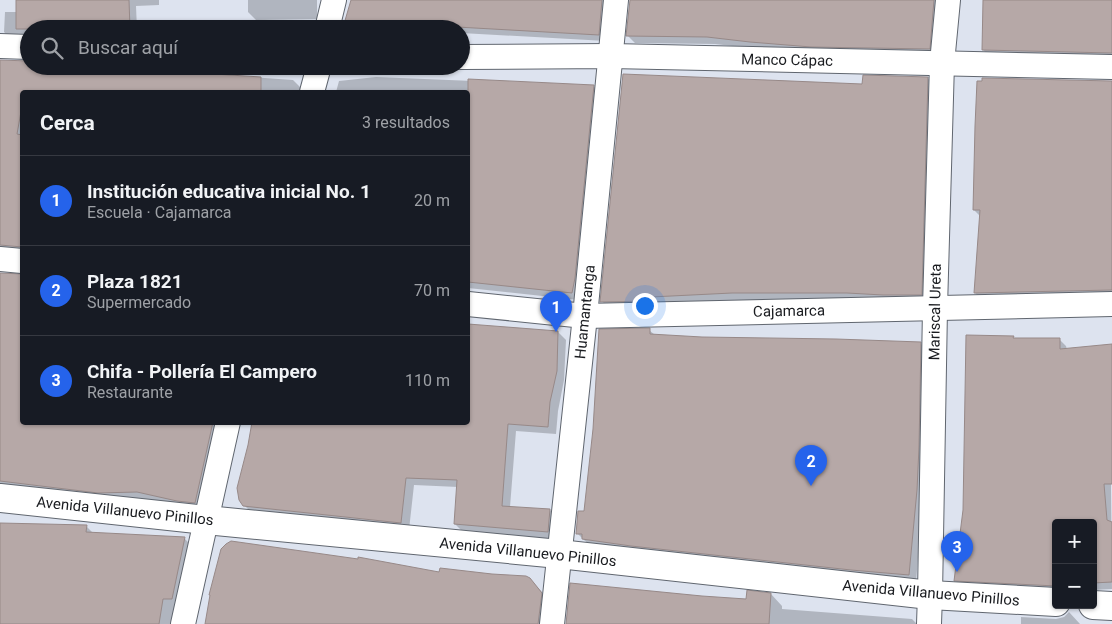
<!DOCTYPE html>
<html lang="es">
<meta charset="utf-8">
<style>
body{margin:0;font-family:Roboto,sans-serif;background:#20242c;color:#f1f3f6}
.controls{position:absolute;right:15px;bottom:15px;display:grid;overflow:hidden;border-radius:5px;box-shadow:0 1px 4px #0004}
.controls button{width:45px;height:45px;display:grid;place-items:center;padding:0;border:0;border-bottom:1px solid #363941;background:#171b24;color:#f1f3f6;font:25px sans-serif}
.you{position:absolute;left:644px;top:305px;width:18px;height:18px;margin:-12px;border:4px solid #fff;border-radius:50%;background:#1a73e8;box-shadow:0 0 0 8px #1a73e833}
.badge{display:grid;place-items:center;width:32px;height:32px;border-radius:50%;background:#2563eb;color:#fff;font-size:16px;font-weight:700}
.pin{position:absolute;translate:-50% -41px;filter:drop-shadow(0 1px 2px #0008)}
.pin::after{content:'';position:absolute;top:26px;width:18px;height:15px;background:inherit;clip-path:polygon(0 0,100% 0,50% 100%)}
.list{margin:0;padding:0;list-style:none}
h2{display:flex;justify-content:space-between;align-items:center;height:65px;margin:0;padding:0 20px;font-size:21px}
h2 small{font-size:16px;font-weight:400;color:#9ea1a6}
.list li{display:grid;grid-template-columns:32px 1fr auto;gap:15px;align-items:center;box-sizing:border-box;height:90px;padding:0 20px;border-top:1px solid #363941}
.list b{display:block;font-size:19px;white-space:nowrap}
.list p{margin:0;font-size:16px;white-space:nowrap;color:#9ea1a6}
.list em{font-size:16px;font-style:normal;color:#9ea1a6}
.icon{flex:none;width:28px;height:28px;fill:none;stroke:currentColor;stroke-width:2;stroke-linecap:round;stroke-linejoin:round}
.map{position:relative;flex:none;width:1112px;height:624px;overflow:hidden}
.search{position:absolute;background:#171b24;box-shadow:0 1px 4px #0004;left:20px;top:20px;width:450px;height:55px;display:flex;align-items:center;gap:12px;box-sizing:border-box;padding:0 18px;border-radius:28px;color:#9ea1a6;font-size:19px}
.panel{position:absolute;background:#171b24;box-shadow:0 1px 4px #0004;left:20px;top:90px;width:450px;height:335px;border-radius:5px}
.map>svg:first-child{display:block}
</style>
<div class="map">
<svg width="1112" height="624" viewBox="0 0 1112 624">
<rect width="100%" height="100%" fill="#dde3ef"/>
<g fill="#0003">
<polygon points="18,0 159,0 159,5 136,6 137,29 29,29 29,40 12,40 4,32 5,12 18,12"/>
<polygon points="248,0 317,0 317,19 256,20 248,12"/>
<polygon points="352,0 612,0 606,41 461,33 461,29 351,29 345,23"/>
<polygon points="631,0 944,0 936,56 758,49 715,44 635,43 628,36"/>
<polygon points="985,0 1112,0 1112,60 991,57 983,50"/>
<polygon points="0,61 29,66 171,66 214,69 220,75 293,80 301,88 300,92 22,92 22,254 0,256"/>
<polygon points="376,77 593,86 601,93 579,300 468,288 468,92 336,92 339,81"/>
<polygon points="927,78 935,85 928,301 855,300 740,300 658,304 609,309 602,301 864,85"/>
<polygon points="1112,82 1112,297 982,300 975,293 980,216 974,210"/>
<polygon points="0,274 22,276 22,422 223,422 203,511 0,487"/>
<polygon points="468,325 558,332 566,340 564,380 558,411 556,434 516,431 510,507 550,510 558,518 556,539 463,532 455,524 458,487 414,485 409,530 252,513 244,505 468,422"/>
<polygon points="649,330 655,335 702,338 920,343 927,350 923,498 916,582 591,546 584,540 577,533 586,513"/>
<polygon points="1013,338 1015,339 1059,339 1066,346 1067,350 1112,345 1111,490 1112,589 1093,590 1093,523 1056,523 1056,593 963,588 955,580"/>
<polygon points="0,524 86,526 94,534 184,538 196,550 174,624 0,624"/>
<polygon points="440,573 529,579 541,591 550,602 545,624 206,624"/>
<polygon points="771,594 782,606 782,609 912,619 917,624 568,624 747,600"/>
<polygon points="1069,612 1080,624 1021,624 1021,617 1056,619 1064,617"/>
</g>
<g fill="#b6a8a7" stroke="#978988">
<polygon points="16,0 129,0 130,29 16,29"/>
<polygon points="351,0 602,0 599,35 439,26 439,22 344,24"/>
<polygon points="630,0 934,0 930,49 811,47 750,42 707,37 626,36"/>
<polygon points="983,0 1112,0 1112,53 982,50"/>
<polygon points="0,60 29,61 29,66 99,66 126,69 127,67 165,70 165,66 214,68 214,74 261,77 261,92 22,92 22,106 17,134 22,135 22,247 0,245"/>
<polygon points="623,74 862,84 863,75 928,77 922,295 883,295 847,293 732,293 651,297 651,301 600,302"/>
<polygon points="982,78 1112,81 1112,290 974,293 980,210 973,210 975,126 977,81 982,81"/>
<polygon points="468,79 594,85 575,278 572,293 468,282"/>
<polygon points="0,273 22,274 22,422 213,422 195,503 177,501 137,492 98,493 0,481"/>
<polygon points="468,324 558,331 557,371 550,402 548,427 508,424 502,506 550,509 548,532 454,524 457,480 406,478 401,523 243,506 239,500 237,488 248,445 252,422 468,422"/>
<polygon points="650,328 650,334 702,337 836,339 921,342 919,447 917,490 909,575 851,570 631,546 582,539 582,534 576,534 578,511 584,511 593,429 599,329"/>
<polygon points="966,335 1014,336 1013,338 1060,338 1060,349 1112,344 1112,484 1104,484 1107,520 1112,522 1112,582 1093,583 1093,523 1056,523 1056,586 954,581 963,510"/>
<polygon points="0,523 87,525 86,532 185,537 172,599 163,599 159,624 0,624"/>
<polygon points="231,541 358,559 358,557 439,572 440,568 492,574 526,576 530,578 542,593 538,624 205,624 210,595 209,595 221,549 226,544"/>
<polygon points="570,583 702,596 746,599 747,590 771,593 769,624 566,624"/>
</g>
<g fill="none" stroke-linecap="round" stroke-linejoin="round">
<g stroke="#60666f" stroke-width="26">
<g id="minor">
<polyline points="327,29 334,0"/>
<polyline points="0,46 29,47"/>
<polyline points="461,57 611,56 1112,67"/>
<polyline points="312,92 319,66"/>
<polyline points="0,259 22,261"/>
<polyline points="468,304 585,316 1112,304"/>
<polyline points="183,624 228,422"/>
<polyline points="552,624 585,316 616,0"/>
<polyline points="929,624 930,595 935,308 942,63 948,0"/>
</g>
</g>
<g stroke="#60666f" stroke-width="30">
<g id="tertiary">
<polyline points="0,498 206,520 559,554 930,595 1056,602"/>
<polyline points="1093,605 1112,606"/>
</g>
</g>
<use href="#minor" stroke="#fff" stroke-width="24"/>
<use href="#tertiary" stroke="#fff" stroke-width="28"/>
</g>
<g text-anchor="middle" stroke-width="4" stroke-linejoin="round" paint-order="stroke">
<g font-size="15" fill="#1a1c20" stroke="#fff">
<text transform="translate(787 60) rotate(1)" y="5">Manco Cápac</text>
<text transform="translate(789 311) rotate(-1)" y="5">Cajamarca</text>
<text transform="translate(585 312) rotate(-84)" y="5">Huamantanga</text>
<text transform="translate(935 312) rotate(-89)" y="5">Mariscal Ureta</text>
<text transform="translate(125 511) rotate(6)" y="5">Avenida Villanuevo Pinillos</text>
<text transform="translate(528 552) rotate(6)" y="5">Avenida Villanuevo Pinillos</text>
<text transform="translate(931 593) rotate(5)" y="5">Avenida Villanuevo Pinillos</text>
</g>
</g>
</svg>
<div class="controls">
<button>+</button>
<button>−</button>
</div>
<div class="you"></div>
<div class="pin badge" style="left:556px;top:332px">1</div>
<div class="pin badge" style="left:811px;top:486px">2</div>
<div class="pin badge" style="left:957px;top:572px">3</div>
<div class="search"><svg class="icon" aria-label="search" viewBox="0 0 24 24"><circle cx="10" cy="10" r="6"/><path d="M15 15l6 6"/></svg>Buscar aquí</div>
<section class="panel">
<h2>Cerca<small>3 resultados</small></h2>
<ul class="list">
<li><span class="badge">1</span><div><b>Institución educativa inicial No. 1</b><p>Escuela · Cajamarca</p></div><em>20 m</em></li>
<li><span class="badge">2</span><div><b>Plaza 1821</b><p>Supermercado</p></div><em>70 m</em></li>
<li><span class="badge">3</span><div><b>Chifa - Pollería El Campero</b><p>Restaurante</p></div><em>110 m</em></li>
</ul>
</section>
</div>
